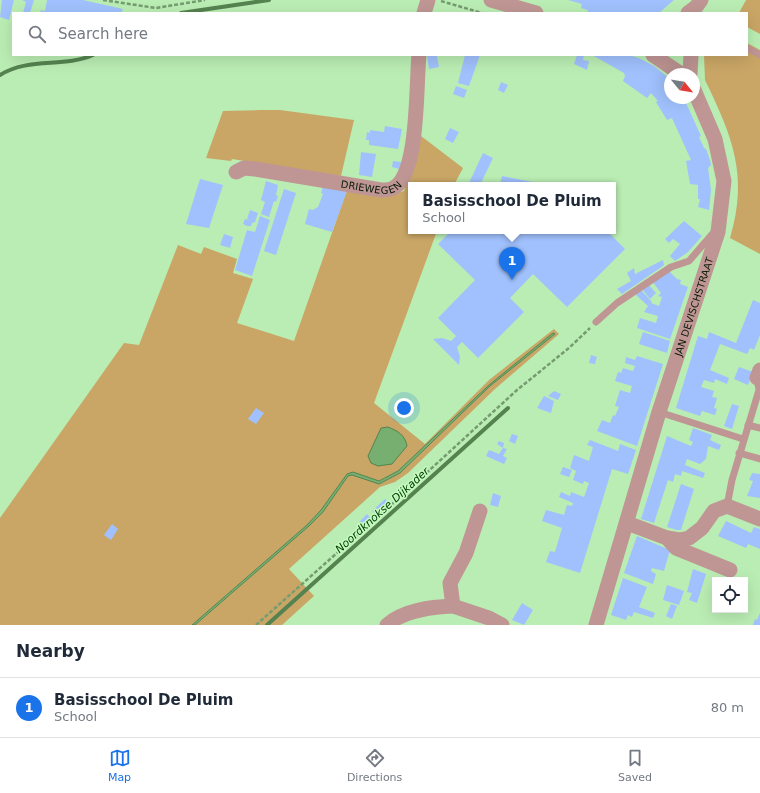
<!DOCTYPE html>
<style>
body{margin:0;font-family:"DejaVu Sans",sans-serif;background:#f6f6f7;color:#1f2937}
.controls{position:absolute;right:12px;bottom:12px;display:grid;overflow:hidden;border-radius:0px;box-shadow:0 4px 16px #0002}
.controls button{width:36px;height:36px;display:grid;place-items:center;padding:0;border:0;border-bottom:1px solid #e0e1e3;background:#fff;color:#1f2937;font:20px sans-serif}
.compass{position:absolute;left:664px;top:68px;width:36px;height:36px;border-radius:50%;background:#fff;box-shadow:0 4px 16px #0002;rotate:120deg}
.you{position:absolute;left:404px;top:408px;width:14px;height:14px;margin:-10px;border:3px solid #fff;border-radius:50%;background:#1a73e8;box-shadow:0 0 0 6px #1a73e833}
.badge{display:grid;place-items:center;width:26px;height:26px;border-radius:50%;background:#1a73e8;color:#fff;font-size:13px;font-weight:700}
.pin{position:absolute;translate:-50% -33px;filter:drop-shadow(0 1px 2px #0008)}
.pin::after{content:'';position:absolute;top:21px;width:14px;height:12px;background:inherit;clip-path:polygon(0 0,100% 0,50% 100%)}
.popup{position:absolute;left:408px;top:182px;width:208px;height:52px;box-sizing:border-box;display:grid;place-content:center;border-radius:0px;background:#fff;filter:drop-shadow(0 1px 3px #0005);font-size:13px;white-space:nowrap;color:#747a83}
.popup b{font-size:15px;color:#1f2937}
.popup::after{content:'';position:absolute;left:50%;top:100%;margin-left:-8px;border:8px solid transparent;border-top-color:#fff}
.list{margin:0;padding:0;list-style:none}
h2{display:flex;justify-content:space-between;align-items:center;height:52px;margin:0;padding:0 16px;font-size:17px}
h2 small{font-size:13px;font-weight:400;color:#747a83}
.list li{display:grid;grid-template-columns:26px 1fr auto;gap:12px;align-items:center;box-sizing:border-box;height:60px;padding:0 16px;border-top:1px solid #e0e1e3}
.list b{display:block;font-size:15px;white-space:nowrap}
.list p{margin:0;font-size:13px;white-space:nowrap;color:#747a83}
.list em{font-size:13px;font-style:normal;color:#747a83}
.icon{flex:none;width:22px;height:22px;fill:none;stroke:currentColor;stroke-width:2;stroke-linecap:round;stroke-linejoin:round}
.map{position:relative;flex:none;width:760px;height:625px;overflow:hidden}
.search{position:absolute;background:#fff;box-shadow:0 4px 16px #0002;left:12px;right:12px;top:12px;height:44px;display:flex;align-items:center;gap:10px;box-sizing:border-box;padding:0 14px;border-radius:0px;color:#747a83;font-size:15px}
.sheet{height:112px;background:#fff}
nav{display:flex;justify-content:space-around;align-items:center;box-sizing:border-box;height:56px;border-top:1px solid #e0e1e3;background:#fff;font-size:11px;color:#747a83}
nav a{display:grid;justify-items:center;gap:2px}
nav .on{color:#1a73e8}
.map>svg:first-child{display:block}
</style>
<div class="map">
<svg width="760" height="625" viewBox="0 0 760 625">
<rect width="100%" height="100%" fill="#baedb3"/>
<g fill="#c9a666">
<polygon points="746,0 760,0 760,34 747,27 747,13 739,13"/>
<path d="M 747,43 L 760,50 L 760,254 L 730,238 C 749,175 732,136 705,80 L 704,55 L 747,55 Z"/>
<polygon points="261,110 280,110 354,120 341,176 232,159 231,161 206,158 223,111"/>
<polygon points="421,136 463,168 454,185 411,185 411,231 437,231 374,403 425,444 489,380 554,329 559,334 495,389 408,473 395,482 380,487 289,569 314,596 282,625 195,625 309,526 323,512 348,476 352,475 379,484 400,473 490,386 554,335 553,333 489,385 398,471 379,481 353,473 347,474 321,510 307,525 192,625 0,625 0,518 124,343 139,345 178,245 201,254 204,247 237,259 233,273 253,279 237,323 294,341 347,190 388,196 404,191"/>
</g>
<g fill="#76af6f" stroke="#558350">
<polygon points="553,333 555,334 490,386 400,473 379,484 352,475 348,476 323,512 309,526 195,625 192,625 307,525 321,510 347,474 353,472 379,481 398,471 489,385"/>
<path d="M 388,427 C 398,431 405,435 407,446 L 392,464 L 378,466 L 371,463 L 368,456 L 381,428 Z"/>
</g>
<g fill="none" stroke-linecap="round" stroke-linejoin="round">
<g stroke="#558350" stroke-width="4">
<polyline points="181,13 269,0"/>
<path d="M 0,75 C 29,57 63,68 93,55"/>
<polyline points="267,625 508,408"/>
</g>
</g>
<g fill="#a0c1fd">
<polygon points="2,0 14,0 9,20 0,17"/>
<polygon points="22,0 34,0 30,13 23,13 26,2"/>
<polygon points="47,0 83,0 123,9 121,13 40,13 41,10 45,11"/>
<polygon points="568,0 674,0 659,13 587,13 588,10 581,8 582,4"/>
<polygon points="427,55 437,56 439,67 429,69"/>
<polygon points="465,55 480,55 469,86 458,83"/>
<polygon points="577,55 584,55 583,60 589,61 587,70 574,64"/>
<polygon points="592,55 628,55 639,58 654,66 670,79 670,98 682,98 686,103 701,136 699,137 704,148 706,149 710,160 711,165 708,168 711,190 709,210 698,207 700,199 698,199 698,185 690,184 686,161 691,160 672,118 667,120 656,102 658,101 651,93 647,98 623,81 625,76 624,73"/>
<polygon points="501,82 508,85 504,93 498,90"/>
<polygon points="456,86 467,90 464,98 453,94"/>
<polygon points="385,126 402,129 398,149 369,145 369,140 366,140 367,132 370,133 370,130 384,132"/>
<polygon points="450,128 459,132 453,143 445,139"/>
<polygon points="361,152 376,154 372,177 359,175"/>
<polygon points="483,153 493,158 480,185 468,185"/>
<polygon points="393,161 401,162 400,169 392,167"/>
<polygon points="502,176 538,183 538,185 500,185"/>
<polygon points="200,179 223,185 209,228 186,224"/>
<polygon points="266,181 278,185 276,195 278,196 276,202 274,201 269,217 261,214 265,202 261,200"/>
<polygon points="324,183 347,191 332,232 305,224 309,209 313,210 318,207 323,194 321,193"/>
<polygon points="284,189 296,193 276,255 264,251"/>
<polygon points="250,210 258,213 255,222 252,223 251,226 247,226 243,224 245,219 253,221 247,219"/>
<polygon points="260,216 270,220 252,276 235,270 247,230 255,232"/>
<polygon points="684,221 702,236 688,252 675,261 670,256 680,244 673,239 669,243 665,239"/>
<polygon points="451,231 607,231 625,249 567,307 533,274 510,298 524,312 478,358 462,342 457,347 460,357 459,365 433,339 442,338 451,341 456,336 438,318 475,280 438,244"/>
<polygon points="224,234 233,237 230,248 220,245"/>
<polygon points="663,260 664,265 660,268 622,294 617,289 631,281 627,273 634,268 635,274"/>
<polygon points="669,271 677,279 681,280 680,284 688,287 670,339 637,328 640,318 656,323 658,316 644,312 648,306 636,295 641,290 652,302 651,303 659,306 662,297 658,296 661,293 652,281"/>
<polygon points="648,284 656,293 650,299 642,289"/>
<polygon points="753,300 760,303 760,335 754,350 750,348 747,354 720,344 710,370 729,378 727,384 715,379 714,383 704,380 701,387 714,391 712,397 717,398 714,408 717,409 715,415 702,411 700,416 676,408 698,336 707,339 709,332 736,343"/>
<polygon points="643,332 670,341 667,353 639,344"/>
<polygon points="591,355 597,357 595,364 589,363"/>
<polygon points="637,356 663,364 637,446 597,431 602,420 610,423 613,415 615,416 619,407 615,406 620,390 630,393 632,386 615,381 618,372 621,373 623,368 633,371 635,366 625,363 626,357 635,360"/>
<polygon points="739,367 753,372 748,385 734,379"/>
<polygon points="554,391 561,394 558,400 548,396"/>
<polygon points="544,396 554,401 551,413 537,408"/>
<polygon points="732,404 739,406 732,429 724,426"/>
<polygon points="256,408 264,413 256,424 248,419"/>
<polygon points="693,428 712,435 710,440 721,445 719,450 708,446 706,459 700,464 687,459 685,465 705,473 703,478 682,471 681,476 675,474 673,482 668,480 654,523 641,519 667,436 691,446 693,442 689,440"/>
<polygon points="512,434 518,436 515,444 509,441"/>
<polygon points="590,440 618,451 620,444 636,450 628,474 612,469 580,573 546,562 550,551 555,552 562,528 542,521 546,510 564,515 567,505 572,506 573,503 559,497 561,492 570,496 571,492 584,497 589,483 584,481 583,484 573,480 576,471 570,468 574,455 589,461 593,447 587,445"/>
<polygon points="499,441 504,443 503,448 507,449 503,456 507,458 504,464 486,456 489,450 499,454 503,448 497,444"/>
<polygon points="563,467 572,470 569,477 560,474"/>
<polygon points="752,473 760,474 760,498 747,496 753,481 749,480"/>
<polygon points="681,484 694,489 681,530 677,530 667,527"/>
<polygon points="493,493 501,496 498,507 490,505"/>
<polygon points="385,499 389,503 376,514 372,511"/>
<polygon points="367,514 371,519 363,526 359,522"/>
<polygon points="726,521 751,533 754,527 760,529 760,549 748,544 746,548 718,536"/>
<polygon points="112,524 118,529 111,540 104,535"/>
<polygon points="637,536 670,550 664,571 652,568 651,571 656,574 653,584 624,573"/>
<polygon points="693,569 706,574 697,603 689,600 692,593 687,592"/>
<polygon points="623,578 647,587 639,607 655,613 653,618 634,612 632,617 628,615 626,620 611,615"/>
<polygon points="667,585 684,591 679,605 663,600"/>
<polygon points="522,603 533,610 524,625 512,620"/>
<polygon points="671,604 677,606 672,619 666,616"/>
<polygon points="760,613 760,625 753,625 755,619 757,620"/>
</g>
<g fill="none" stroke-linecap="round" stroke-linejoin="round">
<g stroke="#759b70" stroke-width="2.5" stroke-dasharray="4 2" stroke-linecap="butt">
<polyline points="103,0 156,8 205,0"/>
<polyline points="441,1 482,13"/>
<polyline points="256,625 410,488 517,390 569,348 590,328"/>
</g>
<g stroke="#bf9694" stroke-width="7">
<polyline points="747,48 760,55"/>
<polyline points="596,322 617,303 671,267 689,261 714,232"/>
<polyline points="659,412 743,439"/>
<polyline points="748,425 760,428"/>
<polyline points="739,453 760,459"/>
<polyline points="727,506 732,480 759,390 757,378"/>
</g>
<g stroke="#bf9694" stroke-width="15">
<polyline points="491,0 536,13"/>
<polyline points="424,13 428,0"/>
<polyline points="688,13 696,7 701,0"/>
<polyline points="653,55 681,74"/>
<polyline points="690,74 691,55"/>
<path id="s1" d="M 236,172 L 244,168 L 255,169 L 381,190 C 386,190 391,190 395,187 C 419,171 416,83 419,55"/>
<polyline points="760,370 757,378 760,379"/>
<polyline points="480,511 466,553 450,583 453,606 489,618 502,625"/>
<polyline points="627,523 667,538 676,548 730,570"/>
<polyline points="667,538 680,540 689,538 702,528 714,511 727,506 760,519"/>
<path d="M 387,625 C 404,610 431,607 453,606"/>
<path id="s2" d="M 596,625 L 659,412 L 718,232 L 724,181 L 715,139 L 694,90"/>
</g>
</g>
<g text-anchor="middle" stroke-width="3" stroke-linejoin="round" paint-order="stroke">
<g font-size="10" fill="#081b07" stroke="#c7fac0">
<text dy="4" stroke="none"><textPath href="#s1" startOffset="138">DRIEWEGEN</textPath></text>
<text dy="4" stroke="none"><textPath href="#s2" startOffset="333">JAN DEVISCHSTRAAT</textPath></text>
</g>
<g font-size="11" font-style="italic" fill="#004000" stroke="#c7fac0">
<text transform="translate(382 510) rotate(-42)" y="4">Noordknokse Dijkader</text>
</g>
</g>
</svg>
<div class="controls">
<button><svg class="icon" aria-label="locate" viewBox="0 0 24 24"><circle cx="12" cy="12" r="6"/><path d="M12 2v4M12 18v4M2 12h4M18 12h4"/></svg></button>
</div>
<svg class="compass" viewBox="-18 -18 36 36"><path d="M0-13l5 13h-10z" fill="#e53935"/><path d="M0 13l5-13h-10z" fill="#747a83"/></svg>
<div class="you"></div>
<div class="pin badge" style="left:512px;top:280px">1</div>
<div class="popup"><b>Basisschool De Pluim</b>School</div>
<div class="search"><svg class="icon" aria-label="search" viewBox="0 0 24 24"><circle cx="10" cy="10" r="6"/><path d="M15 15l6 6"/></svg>Search here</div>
</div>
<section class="sheet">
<h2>Nearby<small></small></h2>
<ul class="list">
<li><span class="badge">1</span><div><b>Basisschool De Pluim</b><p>School</p></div><em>80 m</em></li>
</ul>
</section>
<nav>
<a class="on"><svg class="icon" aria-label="map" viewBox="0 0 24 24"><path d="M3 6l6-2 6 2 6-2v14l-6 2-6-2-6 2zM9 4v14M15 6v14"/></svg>Map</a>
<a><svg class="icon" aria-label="directions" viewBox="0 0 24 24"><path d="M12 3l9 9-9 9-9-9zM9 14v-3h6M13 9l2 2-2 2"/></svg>Directions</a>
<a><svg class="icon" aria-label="saved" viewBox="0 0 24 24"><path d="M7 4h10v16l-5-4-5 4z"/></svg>Saved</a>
</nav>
